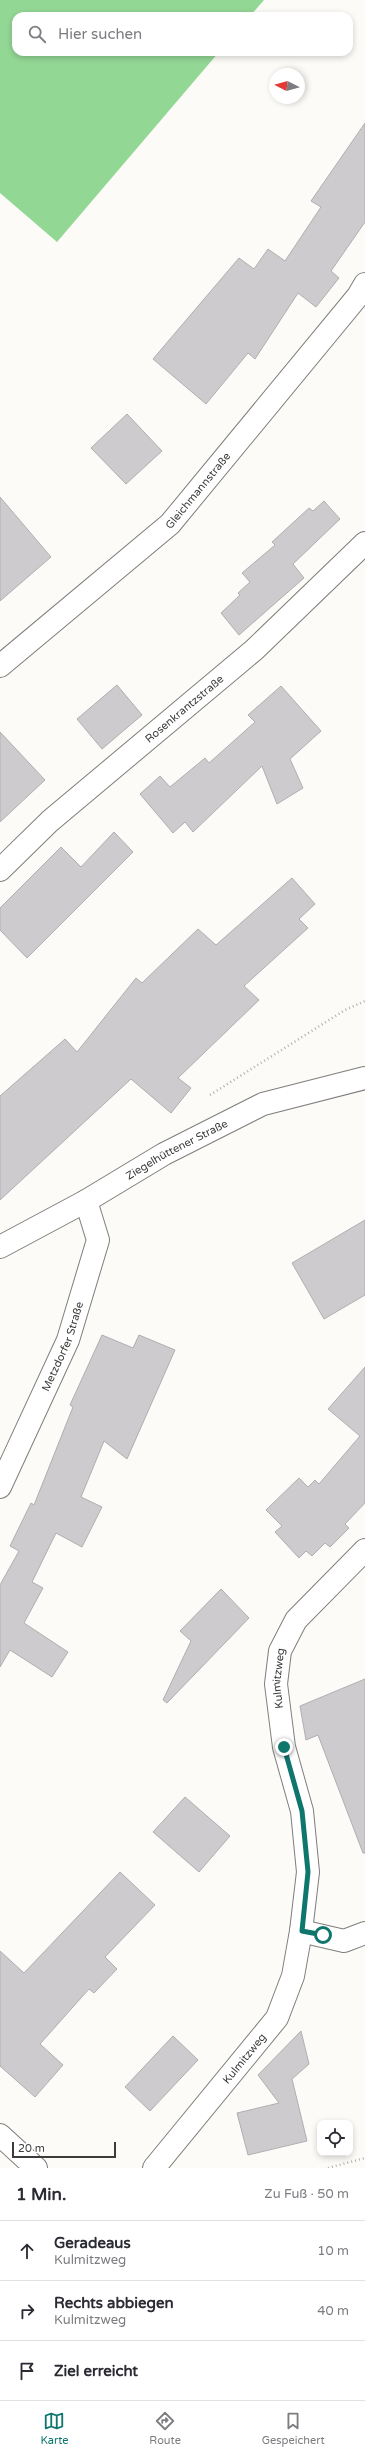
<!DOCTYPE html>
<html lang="de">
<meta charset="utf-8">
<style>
body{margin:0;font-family:"Varela Round",sans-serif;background:#f2f2f3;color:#2b2b33}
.controls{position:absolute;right:12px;bottom:12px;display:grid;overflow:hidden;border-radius:8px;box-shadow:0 2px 6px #0003}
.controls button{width:36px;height:36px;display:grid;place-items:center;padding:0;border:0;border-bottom:1px solid #e1e1e2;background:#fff;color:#2b2b33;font:20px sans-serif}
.compass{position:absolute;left:269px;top:68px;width:36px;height:36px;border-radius:50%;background:#fff;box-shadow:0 2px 6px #0003;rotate:276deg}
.scale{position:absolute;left:12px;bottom:10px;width:104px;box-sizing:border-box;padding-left:4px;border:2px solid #3d3c3a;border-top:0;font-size:11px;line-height:14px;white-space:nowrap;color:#3d3c3a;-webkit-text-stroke:3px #fff;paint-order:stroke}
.stop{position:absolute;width:12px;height:12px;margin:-9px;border:3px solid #0f766e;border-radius:50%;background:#fff}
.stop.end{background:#0f766e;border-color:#fff;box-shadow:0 1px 4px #0008}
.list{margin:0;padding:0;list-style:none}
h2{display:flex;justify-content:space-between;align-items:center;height:52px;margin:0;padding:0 16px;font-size:17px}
h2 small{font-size:13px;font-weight:400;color:#7c7c81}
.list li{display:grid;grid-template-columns:26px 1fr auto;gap:12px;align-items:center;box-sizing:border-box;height:60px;padding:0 16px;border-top:1px solid #e1e1e2}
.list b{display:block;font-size:15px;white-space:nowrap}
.list p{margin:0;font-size:13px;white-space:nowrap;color:#7c7c81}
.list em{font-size:13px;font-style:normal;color:#7c7c81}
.icon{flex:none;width:22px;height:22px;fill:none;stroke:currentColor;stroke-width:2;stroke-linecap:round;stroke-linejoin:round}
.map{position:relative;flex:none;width:365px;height:2168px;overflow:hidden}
.search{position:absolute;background:#fff;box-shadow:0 2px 6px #0003;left:12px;right:12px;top:12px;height:44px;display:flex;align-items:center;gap:10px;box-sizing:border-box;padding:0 14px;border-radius:12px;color:#7c7c81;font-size:15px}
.sheet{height:232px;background:#fff}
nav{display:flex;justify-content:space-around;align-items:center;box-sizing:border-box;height:56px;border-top:1px solid #e1e1e2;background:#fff;font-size:11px;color:#7c7c81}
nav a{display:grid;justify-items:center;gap:2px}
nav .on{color:#0f766e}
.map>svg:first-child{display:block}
</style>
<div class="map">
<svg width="365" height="2168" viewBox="0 0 365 2168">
<rect width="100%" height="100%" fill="#fcfbf7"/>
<polygon fill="#93d795" points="0,0 264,0 250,16 16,16 16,52 219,52 57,242 0,193"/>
<g fill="#cecbce" stroke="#b1aeb1">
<polygon points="365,123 365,222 331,271 339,278 316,307 298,293 255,359 248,353 206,404 153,359 239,258 254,269 268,249 285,261 321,207 311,201"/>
<polygon points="127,414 162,451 126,484 91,448"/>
<polygon points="0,497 51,557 0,601"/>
<polygon points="324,501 340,519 293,564 304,578 239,635 221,613 240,595 238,593 250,582 242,573 275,545 272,542 309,508 313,511"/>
<polygon points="117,685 142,715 102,749 77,719"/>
<polygon points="281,686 321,731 290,759 303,788 277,804 262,766 193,832 185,822 173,833 140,794 160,776 170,787 205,758 209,763 255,722 248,715"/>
<polygon points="0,732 45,780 0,822"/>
<polygon points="114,832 133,852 27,958 0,930 0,908 61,847 81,867"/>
<polygon points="292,878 315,904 299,919 308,928 244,986 259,1000 178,1078 191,1088 171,1113 131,1079 0,1200 0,1096 65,1039 77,1052 136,978 142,983 198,929 216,945"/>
<polygon points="365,1220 365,1295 324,1319 292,1263"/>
<polygon points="102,1335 133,1348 139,1335 175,1350 127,1459 104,1441 81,1497 102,1507 82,1547 56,1533 32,1582 43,1588 24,1623 68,1652 52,1677 10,1650 0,1667 0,1585 19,1551 10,1546 31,1503 34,1505 73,1407 70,1405"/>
<polygon points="365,1367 365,1503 345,1524 349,1528 330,1547 325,1543 312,1556 306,1551 299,1558 275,1532 282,1526 266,1510 299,1478 308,1487 315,1480 319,1484 360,1436 328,1409"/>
<polygon points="221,1589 249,1618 167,1703 163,1700 191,1641 180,1631"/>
<polygon points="365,1679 365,1853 363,1853 318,1735 306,1740 300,1706"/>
<polygon points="185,1797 230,1836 199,1872 153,1832"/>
<polygon points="120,1872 155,1905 105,1957 117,1969 94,1993 89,1989 40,2044 63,2065 35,2097 0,2066 0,1951 24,1973"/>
<polygon points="301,2031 309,2064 292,2079 307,2141 248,2155 237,2113 279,2103 258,2075"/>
<polygon points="173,2036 198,2060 150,2111 125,2087"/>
</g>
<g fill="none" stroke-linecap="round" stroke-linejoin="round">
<g stroke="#7f7e7b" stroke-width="24">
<g id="street">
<path id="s1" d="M 0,666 L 170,524 L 358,296 L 365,284"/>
<path id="s2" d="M 0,870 L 50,821 L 254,650 L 365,543"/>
<path id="s3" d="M 0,1247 L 86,1201 L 164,1154 L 263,1104 L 365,1078"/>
<path id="s4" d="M 0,1487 L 68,1340 L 98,1240 L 86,1201"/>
<polyline points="301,1931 344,1941 365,1933"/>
<polyline points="0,2135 36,2168"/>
<path id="s5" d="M 154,2168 L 277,2018 L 293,1976 L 301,1931 L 308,1872 L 302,1811 L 284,1747 L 276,1684 L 280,1651 L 296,1620 L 365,1550"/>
</g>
</g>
<g stroke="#b0afac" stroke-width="2.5" stroke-dasharray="1 3" stroke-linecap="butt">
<polyline points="210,1095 345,1010 365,1001"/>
<polyline points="328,2168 365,2158"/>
</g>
<use href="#street" stroke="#fff" stroke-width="22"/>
</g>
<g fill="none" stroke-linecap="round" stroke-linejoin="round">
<polyline stroke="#0f766e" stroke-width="5" points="284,1747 302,1811 308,1872 302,1931 323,1935"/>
</g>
<g text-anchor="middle" stroke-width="3" stroke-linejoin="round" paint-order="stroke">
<g font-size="11" fill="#3d3c3a" stroke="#fff">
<text dy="4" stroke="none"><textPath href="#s1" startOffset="265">Gleichmannstraße</textPath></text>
<text dy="4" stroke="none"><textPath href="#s2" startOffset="245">Rosenkrantzstraße</textPath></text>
<text dy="4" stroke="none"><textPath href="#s3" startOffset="202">Ziegelhüttener Straße</textPath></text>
<text dy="4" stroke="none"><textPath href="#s4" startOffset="154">Metzdorfer Straße</textPath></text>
<text dy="4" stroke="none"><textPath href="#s5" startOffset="541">Kulmitzweg</textPath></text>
<text dy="4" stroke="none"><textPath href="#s5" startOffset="142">Kulmitzweg</textPath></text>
</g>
</g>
</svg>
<div class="controls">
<button><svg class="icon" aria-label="locate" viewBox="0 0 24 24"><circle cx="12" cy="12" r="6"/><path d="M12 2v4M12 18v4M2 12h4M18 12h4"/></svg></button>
</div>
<svg class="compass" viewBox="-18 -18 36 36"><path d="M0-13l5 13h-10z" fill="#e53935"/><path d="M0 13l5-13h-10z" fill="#7c7c81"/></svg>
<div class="scale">20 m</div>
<div class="stop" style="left:323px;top:1935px"></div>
<div class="stop end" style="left:284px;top:1747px"></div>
<div class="search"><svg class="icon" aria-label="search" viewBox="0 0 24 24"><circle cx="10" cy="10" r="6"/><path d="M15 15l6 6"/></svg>Hier suchen</div>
</div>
<section class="sheet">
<h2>1 Min.<small>Zu Fuß · 50 m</small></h2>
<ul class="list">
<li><svg class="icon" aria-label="ahead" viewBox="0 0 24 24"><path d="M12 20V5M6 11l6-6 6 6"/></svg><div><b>Geradeaus</b><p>Kulmitzweg</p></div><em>10 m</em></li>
<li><svg class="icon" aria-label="right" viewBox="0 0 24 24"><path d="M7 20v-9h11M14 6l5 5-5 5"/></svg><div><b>Rechts abbiegen</b><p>Kulmitzweg</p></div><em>40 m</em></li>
<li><svg class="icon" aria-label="arrive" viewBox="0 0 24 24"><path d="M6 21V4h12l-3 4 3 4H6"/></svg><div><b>Ziel erreicht</b></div></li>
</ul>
</section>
<nav>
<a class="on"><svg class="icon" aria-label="map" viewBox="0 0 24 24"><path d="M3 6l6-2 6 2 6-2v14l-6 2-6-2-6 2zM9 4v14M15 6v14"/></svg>Karte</a>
<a><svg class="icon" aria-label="directions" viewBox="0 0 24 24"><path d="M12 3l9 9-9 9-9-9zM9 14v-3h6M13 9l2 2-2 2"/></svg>Route</a>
<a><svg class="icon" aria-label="saved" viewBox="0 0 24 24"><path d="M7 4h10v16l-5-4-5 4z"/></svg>Gespeichert</a>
</nav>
